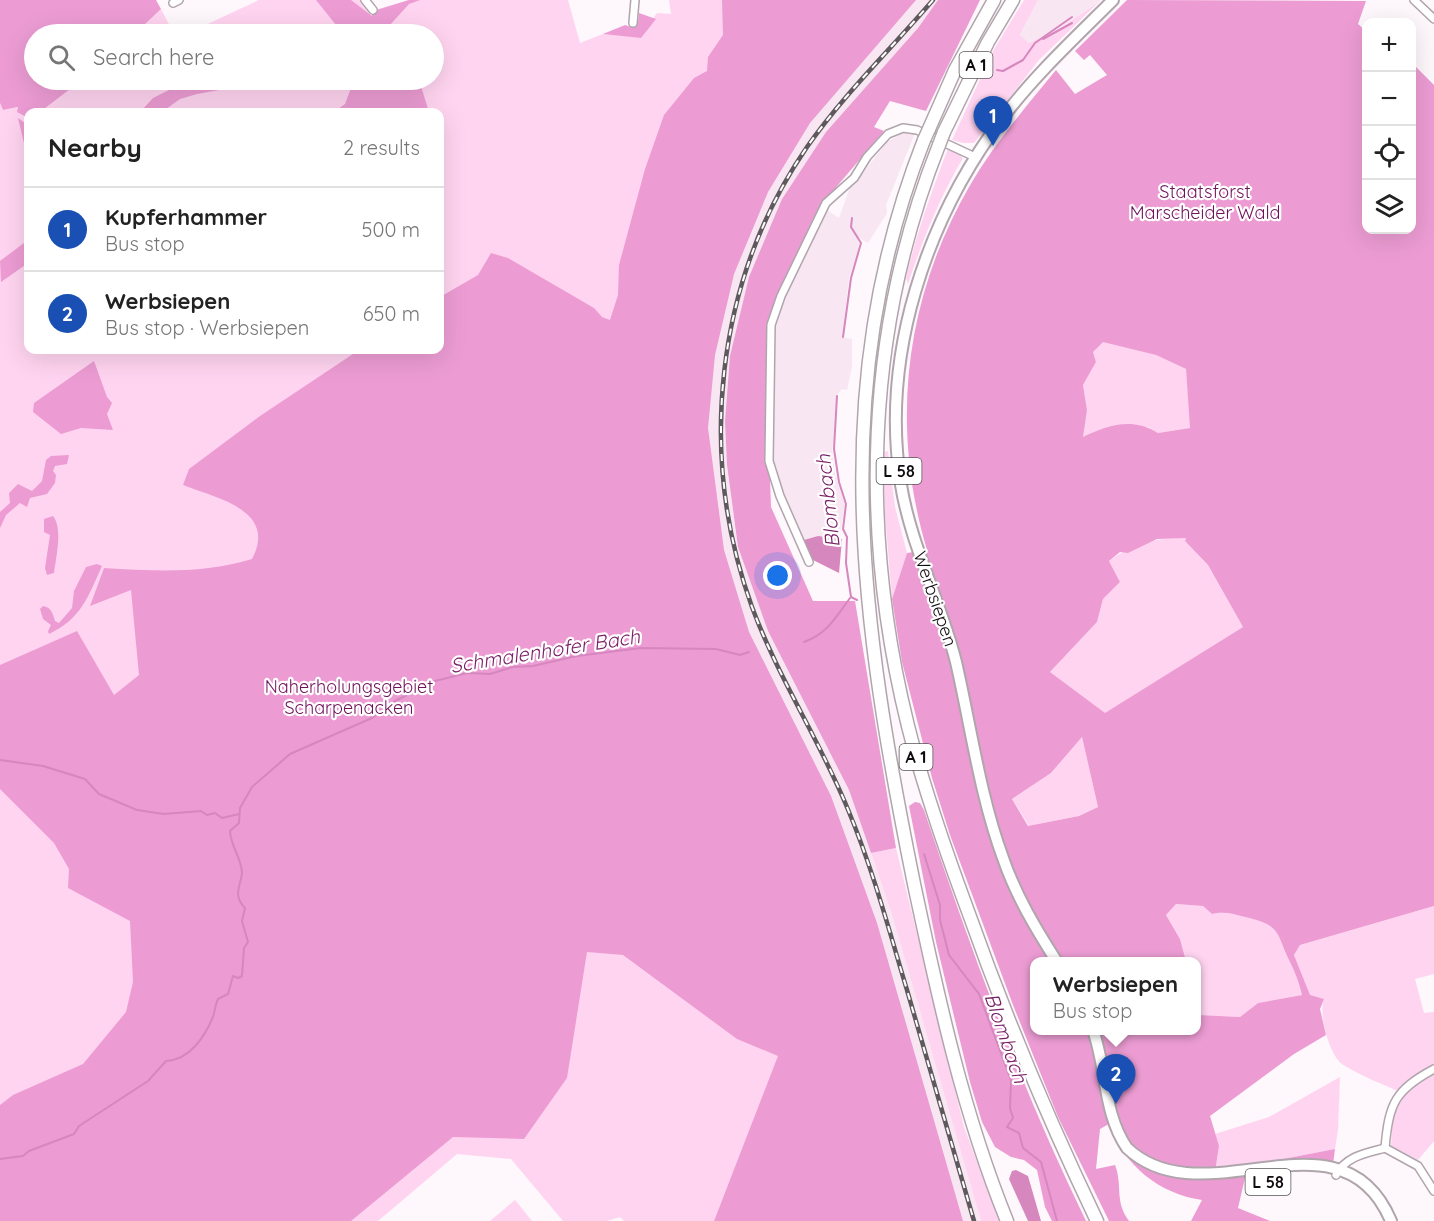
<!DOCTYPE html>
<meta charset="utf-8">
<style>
body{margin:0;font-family:Quicksand,sans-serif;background:#f2f2f2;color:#222}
.controls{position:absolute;right:18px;top:18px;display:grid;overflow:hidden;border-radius:12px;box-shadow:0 6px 24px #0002}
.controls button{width:54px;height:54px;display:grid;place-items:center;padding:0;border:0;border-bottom:2px solid #e0e0e0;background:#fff;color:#222;font:30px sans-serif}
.you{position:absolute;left:778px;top:576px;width:21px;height:21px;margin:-15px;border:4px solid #fff;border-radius:50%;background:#1a73e8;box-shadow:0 0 0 9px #1a73e833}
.badge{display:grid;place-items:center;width:39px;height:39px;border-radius:50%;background:#1a6c3d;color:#fff;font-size:20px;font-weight:700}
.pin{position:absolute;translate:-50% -50px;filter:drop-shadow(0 2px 3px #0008)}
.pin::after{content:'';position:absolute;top:32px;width:21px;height:18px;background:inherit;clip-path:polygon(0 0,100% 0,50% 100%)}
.popup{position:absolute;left:1030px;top:957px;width:171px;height:78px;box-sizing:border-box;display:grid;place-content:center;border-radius:12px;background:#fff;filter:drop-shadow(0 2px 4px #0005);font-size:20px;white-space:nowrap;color:#767676}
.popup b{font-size:22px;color:#222}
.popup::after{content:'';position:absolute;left:50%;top:100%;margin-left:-12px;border:12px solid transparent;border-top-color:#fff}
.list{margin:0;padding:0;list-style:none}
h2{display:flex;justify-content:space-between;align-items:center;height:78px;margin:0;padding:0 24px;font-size:26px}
h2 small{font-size:20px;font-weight:400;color:#767676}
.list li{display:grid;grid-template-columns:39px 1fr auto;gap:18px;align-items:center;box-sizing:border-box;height:84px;padding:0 24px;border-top:2px solid #e0e0e0}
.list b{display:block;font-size:22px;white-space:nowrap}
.list p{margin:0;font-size:20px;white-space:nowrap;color:#767676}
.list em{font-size:20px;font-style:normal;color:#767676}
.icon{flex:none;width:33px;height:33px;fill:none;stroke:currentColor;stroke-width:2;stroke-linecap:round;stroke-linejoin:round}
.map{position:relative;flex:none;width:1434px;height:1221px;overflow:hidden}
.search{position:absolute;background:#fff;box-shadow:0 6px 24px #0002;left:24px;top:24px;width:420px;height:66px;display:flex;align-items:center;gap:15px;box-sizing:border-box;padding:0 21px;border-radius:33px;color:#767676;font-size:22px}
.panel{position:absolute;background:#fff;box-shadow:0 6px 24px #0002;left:24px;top:108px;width:420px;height:246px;border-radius:12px}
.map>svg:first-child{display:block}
</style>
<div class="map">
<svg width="1434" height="1221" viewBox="0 0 1434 1221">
<rect width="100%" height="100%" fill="#fef7fb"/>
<g fill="#f8e6f2">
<polygon points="916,0 938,0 918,28 826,132 782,199 725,422 727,466 738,547 768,631 849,790 892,915 981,1221 963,1221 877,923 831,796 749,632 724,550 708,428 715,355 734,273 768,192 810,123"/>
<polygon points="1038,0 1101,0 1062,27 1029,43 1020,36"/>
<polygon points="905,132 915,133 886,205 887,213 868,243 856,236 859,243 857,254 849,278 842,337 852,339 852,367 847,390 842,389 836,396 836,427 832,450 835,474 845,504 839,540 818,536 804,540 784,500 771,459 774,325 785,291 824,208 839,218 850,187 853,186 887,142"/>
</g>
<g fill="#ffd4f0">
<polygon points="259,0 362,0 373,11 409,0 568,0 580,43 603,34 641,37 657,13 671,14 669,0 916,0 810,123 768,192 734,274 715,355 708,428 724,550 749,632 831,796 877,923 963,1221 767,1087 714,1221 624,1221 620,1217 607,1221 563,1221 511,1159 457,1154 378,1221 0,1221 0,103 3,110 19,107 22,115 28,118 28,350 440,350 440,112 40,112 82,80 434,80 434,34 186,34"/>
<polygon points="1024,0 1038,0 1020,35 1029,43 1062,27 1100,1 1039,60 974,143 963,143 952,140 993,51"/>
<polygon points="161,9 174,34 147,34 143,26"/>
<path d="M 949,146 L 963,158 C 940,197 922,241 908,284 L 906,278 C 917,231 933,188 949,146 Z"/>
<polygon points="1103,341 1156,355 1186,369 1191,428 1158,433 1148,427 1082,437 1087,410 1083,385 1096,362 1093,352"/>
<polygon points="888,451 895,507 907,553 892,599 885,514 884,452"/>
<path d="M 1186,538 L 1185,541 L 1208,565 L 1243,627 L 1105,714 L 1050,672 L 1097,622 L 1103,599 L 1120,582 L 1109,561 C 1131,544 1158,537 1186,538 Z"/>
<polygon points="1082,737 1098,807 1079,816 1029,826 1012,799 1051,773"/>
<polygon points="896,848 964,1127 999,1221 981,1221 892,915 871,853"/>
<path d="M 1176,904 L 1203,906 L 1212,914 C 1224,911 1233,914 1245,917 C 1281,926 1275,930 1289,960 C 1295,972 1299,982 1302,995 L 1258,1003 L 1240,1017 L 1198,1015 L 1197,962 L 1186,961 L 1180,939 L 1166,915 Z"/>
<path d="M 1434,906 L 1434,974 L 1415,979 L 1424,1013 L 1434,1012 L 1434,1141 L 1418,1160 L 1391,1146 L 1393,1114 L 1402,1093 C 1383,1084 1360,1076 1342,1064 C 1329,1054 1318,1013 1324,999 L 1310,996 L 1294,955 L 1300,945 Z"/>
<polygon points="1340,1077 1338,1130 1335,1149 1215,1172 1219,1146 1215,1134 1269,1117"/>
<polygon points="515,1200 532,1221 490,1221"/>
</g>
<g fill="#ec9cd3" fill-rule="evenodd">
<polygon points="0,0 156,0 161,9 143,26 147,34 34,34 34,80 82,80 40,112 28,112 28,118 17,112 18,107 3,110 0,103"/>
<polygon points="316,0 351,0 372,16 373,11 409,0 420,0 409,4 389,26 364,29 336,25"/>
<path d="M 722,0 L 916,0 L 810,123 L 768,192 L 734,274 L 715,355 L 708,428 L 724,550 L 749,632 L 831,796 L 877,923 L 963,1221 L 714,1221 L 778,1056 L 737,1039 L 623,955 L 587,952 L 567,1078 L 524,1139 L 453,1137 L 351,1221 L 0,1221 L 0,1105 L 13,1095 L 83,1064 L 126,1012 L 133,982 L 130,921 L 68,888 L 69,869 L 54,843 L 0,789 L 0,665 L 77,631 L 114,695 L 139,675 L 131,590 L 90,606 L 104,568 C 155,571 203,574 252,559 C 278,510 216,498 183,485 L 189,469 L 260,416 L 359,350 L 440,350 L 440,297 L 478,275 L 491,253 L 508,258 L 594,308 L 602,317 L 610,320 L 618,295 L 619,265 L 645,169 L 664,115 L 694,78 L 707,71 L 708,57 L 723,35 Z"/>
<polygon points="938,0 980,0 926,111 890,101 874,127 884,131 821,205 769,319 767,391 771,507 813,601 855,601 896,848 871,853 849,790 768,631 738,547 727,465 725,422 730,356 749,277 782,199 826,132 918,28"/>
<path d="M 1127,0 L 1366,1 L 1358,24 L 1366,31 L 1366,230 L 1412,230 L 1412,63 L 1434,85 L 1434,906 L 1300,945 L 1294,955 L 1310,995 L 1324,999 L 1320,1009 L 1326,1035 L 1294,1054 L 1210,1116 L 1219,1146 L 1215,1172 L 1335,1149 L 1333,1164 L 1245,1178 L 1238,1208 L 1270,1221 L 1191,1221 L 1202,1200 C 1159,1194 1124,1165 1109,1124 L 1100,1129 L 1096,1169 L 1115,1165 C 1123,1185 1114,1201 1129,1221 L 1109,1221 L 1058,1117 L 1013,1005 L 950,835 L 932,778 L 902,662 L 892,599 L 907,553 L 927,550 C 890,426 904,300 969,187 C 993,145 1025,108 1056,70 L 1075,94 L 1107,75 L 1090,55 L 1084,60 L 1075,51 ZM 1103,342 L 1156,355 L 1186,369 L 1190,428 L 1158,433 C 1132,417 1108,425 1083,437 L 1087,410 L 1083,385 L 1096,362 L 1093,352 ZM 1186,538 L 1185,541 L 1208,565 L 1243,627 L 1105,713 L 1050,672 L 1097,622 L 1103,599 L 1120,582 L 1109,561 L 1120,552 L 1128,553 L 1157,539 ZM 1082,737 L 1098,807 L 1079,816 L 1028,826 L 1012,799 L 1051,773 ZM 1176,904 L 1203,906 L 1212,914 C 1224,911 1233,914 1245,917 C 1281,926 1275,930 1289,960 C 1295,972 1299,982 1302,995 L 1258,1003 L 1240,1017 L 1199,1015 L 1197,1010 L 1197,1030 L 1035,1030 L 1035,962 L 1186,961 L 1180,939 L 1166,915 Z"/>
<polygon points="639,13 656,19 641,38 603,34 625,25 634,28 638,22"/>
<polygon points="189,80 274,80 197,94 180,99 162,112 140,112 153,98"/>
<polygon points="354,80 419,80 429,112 334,112 345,104"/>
<polygon points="18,118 28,125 28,160"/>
<polygon points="28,240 28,263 1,282 0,261"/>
<polygon points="94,361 107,397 112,403 107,414 113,430 81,428 61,434 33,412 34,403"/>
<polygon points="69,455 67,464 55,466 53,471 56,475 55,483 47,494 30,498 27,507 20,503 6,515 0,528 0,512 10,503 9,493 18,484 32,491 42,481 46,460 51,456"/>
<path d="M 53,516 C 63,528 56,558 54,573 L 47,575 L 45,568 L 50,535 L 44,532 L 44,519 Z"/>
<path d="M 97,564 L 102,566 C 88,597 81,619 49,634 L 48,631 L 51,625 L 43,619 L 40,609 L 43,606 C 51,607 53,614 55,621 L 59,623 L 72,608 L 74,591 L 86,567 Z"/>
<path d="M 915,802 L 920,803 L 924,810 C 971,950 1021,1088 1086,1221 L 1052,1221 L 1045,1207 L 1037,1170 L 1024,1160 L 1011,1157 L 995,1147 L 982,1122 L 970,1082 L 936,942 L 909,806 Z"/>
</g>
<g fill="#d587be">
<polygon points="818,536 842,539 839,573 813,560 804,540"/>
<polygon points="1016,1170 1028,1176 1041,1221 1028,1221 1009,1179 1012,1171"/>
</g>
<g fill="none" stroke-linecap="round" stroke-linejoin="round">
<g stroke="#d587be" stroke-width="2">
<polyline points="1043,39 1072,23"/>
<polyline points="997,70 1003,71 1023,60 1035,43 1072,17"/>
<polyline points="843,337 851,278 861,243 851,227 852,218"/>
<polyline points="837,396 834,449 839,482 846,504 843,529 847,537 846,563 851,597 857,600"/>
<path d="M 804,642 C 828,633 836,617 850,598"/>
<polyline points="0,760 43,766 85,779 99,794 137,810 164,814 201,811 207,815 215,813 222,818 239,814"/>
<polyline points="924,854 940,905 940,920 949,955 979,994 1011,1080 1010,1108 1013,1118 1007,1127 1019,1133 1023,1148 1041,1162 1057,1221"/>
<path d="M 0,1159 L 23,1156 L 29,1151 L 74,1134 L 79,1126 L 148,1081 L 166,1061 C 190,1060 205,1036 213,1017 C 215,1011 215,1005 218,999 L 228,994 L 233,976 L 238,978 L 242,976 L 244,948 L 248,942 L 242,921 L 245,908 C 232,895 241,886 242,873 C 242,859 230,845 230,831 L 239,823 L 240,808 L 252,787 L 290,754 L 372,718 L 395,701 L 435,681 L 467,673 L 490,674 L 513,667 L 533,666 L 577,656 L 641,648 L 716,649 L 740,655 L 749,652"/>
</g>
<g stroke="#b0a5ac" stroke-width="10">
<g id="minor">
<polyline points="365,0 373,10"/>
<polyline points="1414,0 1434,19"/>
<polyline points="173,3 179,0"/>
<polyline points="633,23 635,0"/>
<polyline points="809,562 780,496 769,461 771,325 781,296 826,203 854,178 867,157 888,134 903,128 917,130 975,157"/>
<path d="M 1385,1148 C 1389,1103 1395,1090 1434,1069"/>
<polyline points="1385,1148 1418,1166 1434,1191"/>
<path d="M 1336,1175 C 1346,1156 1366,1153 1385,1148"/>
</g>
</g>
<g stroke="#b0a5ac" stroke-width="14">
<g id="primary">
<path d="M 1057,962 C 1036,929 1016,896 1003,858 C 980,796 971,727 956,662 C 941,602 911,546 901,485 C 880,356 926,219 1004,116 C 1036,74 1075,38 1113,0"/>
<path d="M 1093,1030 C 1107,1069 1103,1113 1127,1148 C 1204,1221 1341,1102 1391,1221"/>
</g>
</g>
<g stroke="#b0a5ac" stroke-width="15">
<g id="motorway">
<polyline points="929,129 955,70 994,0"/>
<polyline points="944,132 988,42 1013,0"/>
<path d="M 924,140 C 826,389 862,628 914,884 C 938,997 963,1113 1007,1221"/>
<path d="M 939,145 C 865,331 860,532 908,726 C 924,790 946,852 969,914 C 1006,1018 1049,1121 1097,1221"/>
</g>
</g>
<use href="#minor" stroke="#fff" stroke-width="7"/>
<use href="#primary" stroke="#fff" stroke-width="10"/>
<use href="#motorway" stroke="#fff" stroke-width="12"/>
<g stroke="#5e595c" stroke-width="4.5">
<path id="rail" d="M 933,0 C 891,49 844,94 807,147 C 715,281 697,455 752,607 C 778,678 821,742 849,812 C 873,870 889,930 907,990 C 929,1067 952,1144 974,1221"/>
</g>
<use href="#rail" stroke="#fff" stroke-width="2" stroke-dasharray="7" stroke-linecap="butt"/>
<g stroke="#b0a5ac" stroke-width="15" stroke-linecap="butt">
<g id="motorway-bridge">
<polyline points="924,140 929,129"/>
<polyline points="939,145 944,132"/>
</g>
</g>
<use href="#motorway-bridge" stroke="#fff" stroke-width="12"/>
</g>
<g text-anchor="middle" stroke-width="4.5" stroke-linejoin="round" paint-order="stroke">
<g fill="#fff" stroke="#585557" stroke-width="1.5">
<rect x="959.5" y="52" width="33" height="26" rx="4.5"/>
<rect x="876.5" y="458" width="45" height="26" rx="4.5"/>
<rect x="899.5" y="744" width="33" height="26" rx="4.5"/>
<rect x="1245.5" y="1169" width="45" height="26" rx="4.5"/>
</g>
<g font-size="16" font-weight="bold" fill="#100c0f">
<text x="976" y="71">A 1</text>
<text x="899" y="477">L 58</text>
<text x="916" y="763">A 1</text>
<text x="1268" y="1188">L 58</text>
</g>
<g font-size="18" fill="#6f125b" stroke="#fff">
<text x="1205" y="198">Staatsforst<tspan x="1205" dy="21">Marscheider Wald</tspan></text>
<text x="349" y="693">Naherholungsgebiet<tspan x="349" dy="21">Scharpenacken</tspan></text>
</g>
<g font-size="18" fill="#100c0f" stroke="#fff">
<text transform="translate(935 599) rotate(71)" y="6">Werbsiepen</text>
</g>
<g font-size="20" font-style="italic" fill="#7b2066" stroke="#fff">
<text transform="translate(828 501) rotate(-96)" y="7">Blombach</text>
<text transform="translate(545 651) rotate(-9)" y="7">Schmalenhofer Bach</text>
<text transform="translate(1006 1038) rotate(71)" y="7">Blombach</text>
</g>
</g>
</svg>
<div class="controls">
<button>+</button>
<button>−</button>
<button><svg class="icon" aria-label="locate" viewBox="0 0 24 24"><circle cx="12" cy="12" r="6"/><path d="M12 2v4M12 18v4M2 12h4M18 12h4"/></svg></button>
<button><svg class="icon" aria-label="layers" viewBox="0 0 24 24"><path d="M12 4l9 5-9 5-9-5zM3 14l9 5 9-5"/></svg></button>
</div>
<div class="you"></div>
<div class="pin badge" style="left:993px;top:146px;background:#1a4fb4">1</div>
<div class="pin badge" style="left:1116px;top:1104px;background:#1a4fb4">2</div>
<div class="popup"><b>Werbsiepen</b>Bus stop</div>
<div class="search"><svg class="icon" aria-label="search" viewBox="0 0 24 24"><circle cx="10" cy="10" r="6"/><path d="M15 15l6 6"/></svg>Search here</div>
<section class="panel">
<h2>Nearby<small>2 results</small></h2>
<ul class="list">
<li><span class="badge" style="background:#1a4fb4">1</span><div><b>Kupferhammer</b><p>Bus stop</p></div><em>500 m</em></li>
<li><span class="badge" style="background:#1a4fb4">2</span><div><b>Werbsiepen</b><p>Bus stop · Werbsiepen</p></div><em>650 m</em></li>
</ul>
</section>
</div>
